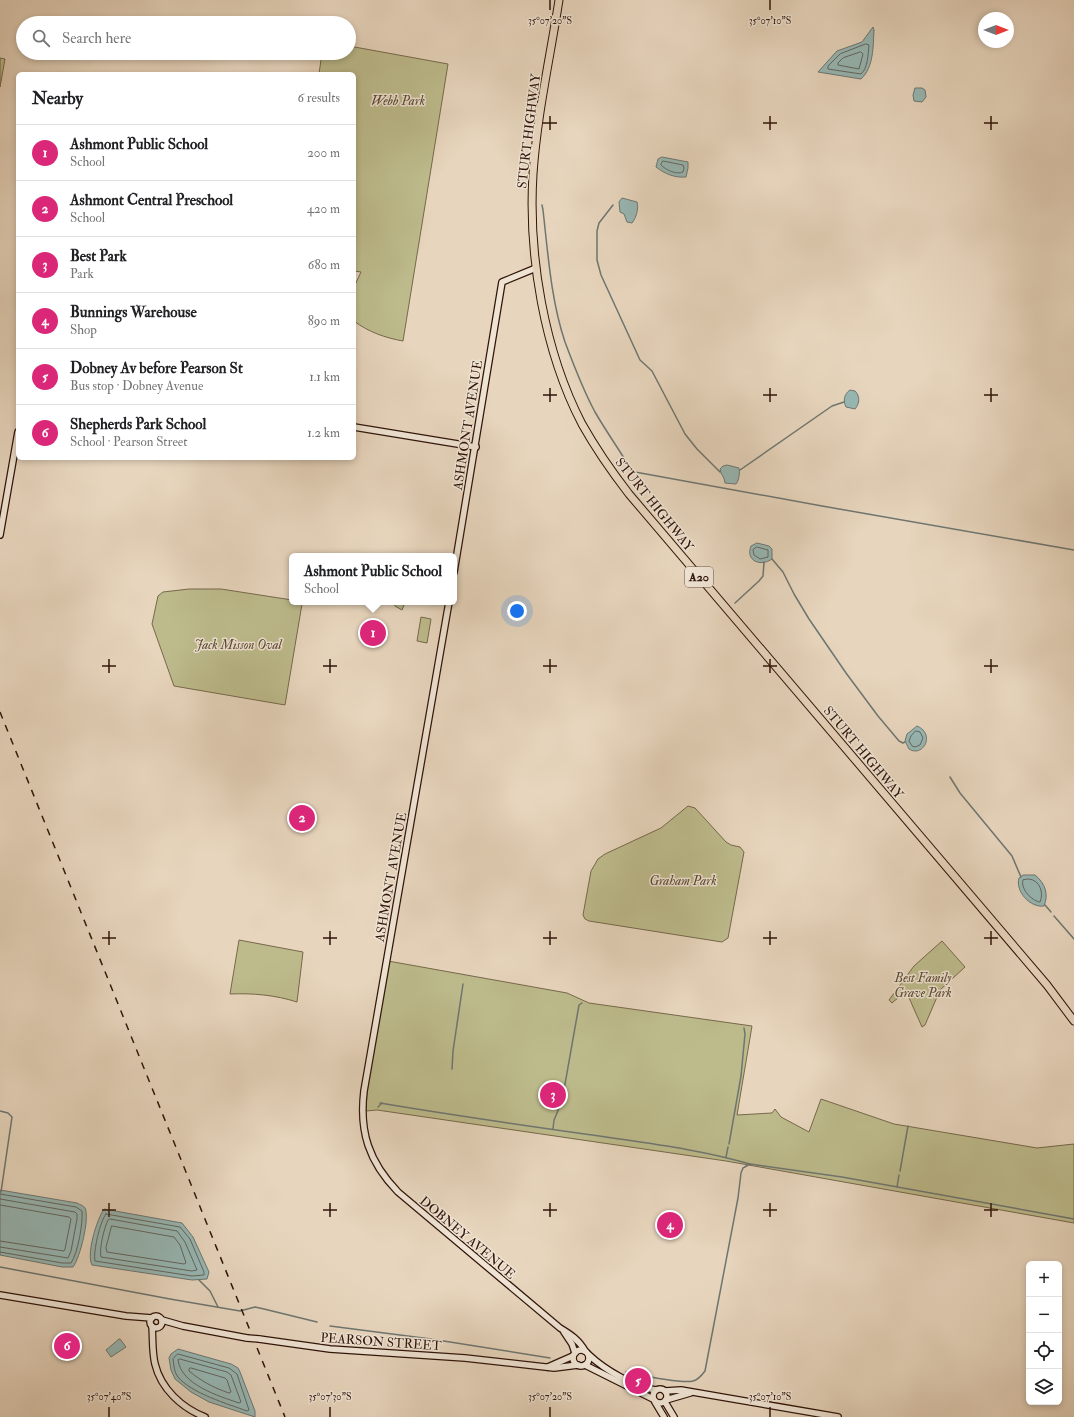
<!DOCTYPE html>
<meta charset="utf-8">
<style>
body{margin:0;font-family:"IM FELL Double Pica",serif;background:#f2f2f2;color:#202124}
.controls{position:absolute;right:12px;bottom:12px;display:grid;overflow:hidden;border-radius:6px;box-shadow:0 2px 6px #0003}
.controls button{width:36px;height:36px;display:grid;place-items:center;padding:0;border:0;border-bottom:1px solid #e0e0e0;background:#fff;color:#202124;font:20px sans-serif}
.compass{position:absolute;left:978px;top:12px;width:36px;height:36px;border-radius:50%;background:#fff;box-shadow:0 2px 6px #0003;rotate:90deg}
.you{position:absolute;left:517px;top:611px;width:14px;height:14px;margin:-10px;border:3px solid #fff;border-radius:50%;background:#1a73e8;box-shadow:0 0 0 6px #1a73e833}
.badge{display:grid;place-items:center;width:26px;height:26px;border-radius:50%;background:#db2777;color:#fff;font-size:13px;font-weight:700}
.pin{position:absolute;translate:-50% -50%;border:2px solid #fff;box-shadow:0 1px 4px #0006}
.popup{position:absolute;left:289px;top:553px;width:168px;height:52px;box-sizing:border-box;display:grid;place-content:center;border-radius:6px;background:#fff;filter:drop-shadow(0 1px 3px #0005);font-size:13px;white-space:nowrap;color:#757577}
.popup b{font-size:15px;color:#202124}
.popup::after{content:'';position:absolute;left:50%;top:100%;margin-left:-8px;border:8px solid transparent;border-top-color:#fff}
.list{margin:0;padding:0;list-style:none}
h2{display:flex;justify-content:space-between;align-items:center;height:52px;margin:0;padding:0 16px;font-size:17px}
h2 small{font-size:13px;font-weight:400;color:#757577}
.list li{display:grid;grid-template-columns:26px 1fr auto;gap:12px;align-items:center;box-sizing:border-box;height:56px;padding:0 16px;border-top:1px solid #e0e0e0}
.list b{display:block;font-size:15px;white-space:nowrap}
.list p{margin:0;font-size:13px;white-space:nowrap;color:#757577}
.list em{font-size:13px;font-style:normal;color:#757577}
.icon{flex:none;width:22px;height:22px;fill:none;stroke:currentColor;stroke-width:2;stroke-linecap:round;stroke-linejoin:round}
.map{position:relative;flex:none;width:1074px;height:1417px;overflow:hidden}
.search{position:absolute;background:#fff;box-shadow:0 2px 6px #0003;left:16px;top:16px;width:340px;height:44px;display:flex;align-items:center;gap:10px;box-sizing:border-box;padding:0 14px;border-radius:22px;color:#757577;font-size:15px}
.panel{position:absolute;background:#fff;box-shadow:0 2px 6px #0003;left:16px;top:72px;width:340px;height:388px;border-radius:6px}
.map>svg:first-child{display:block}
</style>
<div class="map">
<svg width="1074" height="1417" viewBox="0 0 1074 1417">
<rect width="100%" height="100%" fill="#e7d5bd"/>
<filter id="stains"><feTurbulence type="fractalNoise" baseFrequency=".005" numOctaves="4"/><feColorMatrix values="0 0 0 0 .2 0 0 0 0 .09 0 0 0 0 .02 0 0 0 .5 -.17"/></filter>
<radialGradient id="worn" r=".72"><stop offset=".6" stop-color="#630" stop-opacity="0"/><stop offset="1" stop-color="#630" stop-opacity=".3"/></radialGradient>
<g fill="#bdbb8c" stroke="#76684b">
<path d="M 349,46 L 448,64 L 403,341 C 386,338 368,332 354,321 L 354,287 L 361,272 L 354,271 L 354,74 L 319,74 L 322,53 L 349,53 Z"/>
<polygon points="0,58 5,59 0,87"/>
<polygon points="189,589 221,589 292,600 292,602 300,602 302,604 285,705 174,686 152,624 158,596 163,592"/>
<polygon points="393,602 408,602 404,605 402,610 395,606"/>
<polygon points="421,617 431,619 427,643 417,641"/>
<polygon points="688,806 695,808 726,842 731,845 740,847 744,852 728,938 722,942 589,921 585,919 583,915 591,871 598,859 605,854 661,828"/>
<path d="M 239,940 L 303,952 L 297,1002 C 275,995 253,993 230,994 Z"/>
<polygon points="942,941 965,967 940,990 925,1025 922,1027 906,991 892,1003 889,1000 914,966"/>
<polygon points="388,961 567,993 589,1003 752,1026 737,1115 772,1113 775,1109 781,1117 809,1132 821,1099 894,1124 1037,1148 1074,1144 1074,1223 726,1161 377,1110 366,1111 367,1091"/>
</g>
<g fill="#97b8b5" stroke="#6e7671">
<path d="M 873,27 L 874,30 C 873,46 874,67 861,79 L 818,72 L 837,51 L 862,42 Z"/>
<polygon points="915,88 922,88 925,90 926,97 922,102 914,101 913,95"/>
<path d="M 662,157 L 688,162 L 688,168 L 686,177 C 675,178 665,174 656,167 L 658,159 Z"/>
<path d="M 622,198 L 637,202 C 639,209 636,218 632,223 L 627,222 L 624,214 L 620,212 L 619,202 Z"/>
<path d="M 850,390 L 855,391 C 860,396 860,403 855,409 L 846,407 C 843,401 844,394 850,390 Z"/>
<path d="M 727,465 L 739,468 C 740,472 739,481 736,484 L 725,483 C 725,477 720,474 720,469 L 723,466 Z"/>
<path d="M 757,543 L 769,546 L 772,549 L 772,559 C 761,567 745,561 751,546 Z"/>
<path d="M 917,726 C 936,734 923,758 909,749 L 905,741 L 907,734 Z"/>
<path d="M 1023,875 L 1035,875 C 1045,883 1049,894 1044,906 C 1030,908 1015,891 1019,878 Z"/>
<path d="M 0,1190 L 77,1203 C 80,1205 83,1205 85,1208 C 90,1218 80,1258 73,1267 L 62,1267 L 0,1255 Z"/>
<path d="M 104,1209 L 182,1223 L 193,1237 L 209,1272 L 207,1279 L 192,1280 L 92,1265 C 86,1254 97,1219 104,1209 Z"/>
<polygon points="119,1339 120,1339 126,1347 111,1357 106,1350"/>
<polygon points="178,1349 231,1364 238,1368 240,1372 255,1411 255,1417 209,1402 191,1392 175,1379 171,1370 169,1358 171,1354"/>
</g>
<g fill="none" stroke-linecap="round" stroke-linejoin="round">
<g stroke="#646660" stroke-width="1">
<path d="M 866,44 L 869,45 C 868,54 868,68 861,74 L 828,69 L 828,66 L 840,54 Z"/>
<polygon points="861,52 863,54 859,69 838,65 838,63 843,58"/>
<path d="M 663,161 L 683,165 L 684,168 L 683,172 C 676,175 666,170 661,165 Z"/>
<polygon points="757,547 768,550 768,557 760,559 754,555 753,550"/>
<polygon points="916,731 920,732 923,738 920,745 915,747 912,746 909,741 911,736"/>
<path d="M 1029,879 C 1040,880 1044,893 1040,902 C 1032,901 1020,889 1023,880 Z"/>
<path d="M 0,1194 L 76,1207 L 82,1211 C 83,1223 78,1253 71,1263 L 62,1263 L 0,1252"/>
<polyline points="0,1199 75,1212 77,1214 77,1219 71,1251 68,1258 0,1247"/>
<polyline points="0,1205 69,1217 71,1219 65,1249 64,1251 0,1241"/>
<path d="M 106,1214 L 180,1227 L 190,1239 L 204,1272 L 204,1275 L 192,1276 L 95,1261 C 93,1252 100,1221 106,1214 Z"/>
<path d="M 110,1219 L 177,1231 L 185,1242 L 197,1270 L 192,1271 L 101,1257 C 99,1249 104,1228 108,1220 Z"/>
<polygon points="112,1226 174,1237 180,1245 186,1263 184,1264 107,1252 106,1248"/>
<path d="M 178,1354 L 229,1368 L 237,1374 L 249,1410 L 247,1411 C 228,1404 191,1393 178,1377 C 174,1372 174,1365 173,1359 Z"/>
<path d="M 180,1359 L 227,1372 L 231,1375 L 241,1402 L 239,1403 C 219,1396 181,1385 178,1360 Z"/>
<path d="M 191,1368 L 225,1378 L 227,1380 L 231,1392 L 229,1393 C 214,1388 201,1381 189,1371 L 189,1369 Z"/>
</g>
<g stroke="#6e7671" stroke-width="1.5">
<path d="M 542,205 L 543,210 C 548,254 551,300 565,342 C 574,366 583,390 595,412 C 606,431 618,448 629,466 L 635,472 L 822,506 L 1074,550"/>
<polyline points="613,205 599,223 597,231 597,260 601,275 640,360 652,371 685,434 697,449 720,472"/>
<polyline points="740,470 832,406 844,402"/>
<polyline points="621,471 630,468"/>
<polyline points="772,559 783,572 794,594 809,619 846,673 878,716 899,741 903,743 905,742"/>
<polyline points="735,603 759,581 763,576 764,562"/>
<polyline points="950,777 960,793 1012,856 1021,877"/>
<polyline points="1045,905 1051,912"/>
<polyline points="1054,916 1074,939"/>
<polyline points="452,1069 453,1051 463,984"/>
<path d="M 380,1103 C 451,1115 521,1125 592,1135 C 645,1143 699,1149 750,1164"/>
<polyline points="378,1107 382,1103"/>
<polyline points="0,1111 8,1113 12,1117 1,1192"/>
<polyline points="553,1129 554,1120 562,1101 579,1005 582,1003"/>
<polyline points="729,1144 741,1076 745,1034 744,1028"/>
<polyline points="726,1157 728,1147"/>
<polyline points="900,1171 908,1126"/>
<polyline points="897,1187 899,1175"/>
<polyline points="0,1267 170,1299 240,1311 255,1307 264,1309 317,1322"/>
<polyline points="199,1280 210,1291 218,1307"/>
<polyline points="330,1326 431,1339 550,1358"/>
<path d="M 626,1372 C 641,1375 680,1384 693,1381 C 698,1380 702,1375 705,1371 L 738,1198 L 741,1173 L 743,1168 L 750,1164 L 842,1177 L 1074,1219"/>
</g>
<g stroke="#30140a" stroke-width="8">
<g id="secondary">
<polyline points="354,427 476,447"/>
<polyline points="0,535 18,432"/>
<polyline points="454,572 502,282 536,268"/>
<path d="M 449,602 L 364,1091 C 359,1132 369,1162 398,1192 L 560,1328 C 570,1334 579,1340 585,1351"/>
<polyline points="0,1295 126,1316 152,1318"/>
<circle cx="156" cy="1322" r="6"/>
<polyline points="162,1320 183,1326 247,1338"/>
<path d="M 152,1326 C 153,1339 152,1352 155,1364 C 161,1389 182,1408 205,1417"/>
<polyline points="564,1332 572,1344 575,1353"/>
<polyline points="259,1339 330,1349 465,1358 554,1368 578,1365"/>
<circle cx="581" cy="1358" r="8"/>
<path d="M 589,1355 C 605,1370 634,1387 656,1390"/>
<polyline points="585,1365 653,1399"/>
<polyline points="548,1367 573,1356"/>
<circle cx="660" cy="1396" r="7"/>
<polyline points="665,1391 681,1390 838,1417"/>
<polyline points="666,1400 690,1393"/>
<polyline points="655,1402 664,1417"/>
<polyline points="665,1402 674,1417"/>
</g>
</g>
<g stroke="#30140a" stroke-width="9">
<path id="highway" d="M 559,0 C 550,58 537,115 533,174 C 528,255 544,351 582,424 C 596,449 612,472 629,494 L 1047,985 L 1074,1021"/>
</g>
<use href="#secondary" stroke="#efe4d4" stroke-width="5.5"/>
<use href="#highway" stroke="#e7d5bd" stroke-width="7"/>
<polyline stroke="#30140a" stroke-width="1.5" stroke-dasharray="7 7" stroke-linecap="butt" points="0,712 285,1417"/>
<g stroke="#30140a" stroke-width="8" stroke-linecap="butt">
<polyline id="secondary-bridge" points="247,1338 259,1339"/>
</g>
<use href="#secondary-bridge" stroke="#efe4d4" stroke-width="5.5"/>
</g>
<path fill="none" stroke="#30140a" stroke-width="1.5" d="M 550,0 L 550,10M 770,0 L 770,10M 550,116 L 550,130M 770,116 L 770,130M 991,116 L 991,130M 543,123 L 557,123M 763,123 L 777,123M 984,123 L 998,123M 550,388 L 550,402M 770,388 L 770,402M 991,388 L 991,402M 543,395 L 557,395M 763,395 L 777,395M 984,395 L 998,395M 109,659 L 109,673M 330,659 L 330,673M 550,659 L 550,673M 770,659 L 770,673M 991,659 L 991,673M 102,666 L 116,666M 323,666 L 337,666M 543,666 L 557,666M 763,666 L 777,666M 984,666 L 998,666M 109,931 L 109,945M 330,931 L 330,945M 550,931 L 550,945M 770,931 L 770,945M 991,931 L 991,945M 102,938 L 116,938M 323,938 L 337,938M 543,938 L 557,938M 763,938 L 777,938M 984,938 L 998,938M 109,1203 L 109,1217M 330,1203 L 330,1217M 550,1203 L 550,1217M 770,1203 L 770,1217M 991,1203 L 991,1217M 102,1210 L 116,1210M 323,1210 L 337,1210M 543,1210 L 557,1210M 763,1210 L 777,1210M 984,1210 L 998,1210M 109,1407 L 109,1417M 330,1407 L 330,1417M 550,1407 L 550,1417M 770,1407 L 770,1417"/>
<g text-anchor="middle" stroke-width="3" stroke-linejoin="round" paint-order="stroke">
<rect fill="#efe4d4" stroke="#695247" stroke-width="1" x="685" y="567" width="28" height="20" rx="3"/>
<g font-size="12" font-weight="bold" fill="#30140a">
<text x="699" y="581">A20</text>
</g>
<g font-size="13" font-style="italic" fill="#5a4631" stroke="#efe4d4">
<text x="398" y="105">Webb Park</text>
<text x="238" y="649">Jack Misson Oval</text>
<text x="683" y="885">Graham Park</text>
<text x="923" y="982">Best Family<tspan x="923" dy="15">Grave Park</tspan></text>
</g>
<g font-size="13" fill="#30140a" stroke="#efe4d4">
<text transform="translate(528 131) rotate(-83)" y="5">STURT HIGHWAY</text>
<text transform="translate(467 425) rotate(-81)" y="5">ASHMONT AVENUE</text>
<text transform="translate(655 504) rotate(51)" y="5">STURT HIGHWAY</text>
<text transform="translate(864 752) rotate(50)" y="5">STURT HIGHWAY</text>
<text transform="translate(390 877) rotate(-80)" y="5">ASHMONT AVENUE</text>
<text transform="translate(468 1237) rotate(40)" y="5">DOBNEY AVENUE</text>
<text transform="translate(381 1341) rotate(4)" y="5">PEARSON STREET</text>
</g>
</g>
<g font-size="10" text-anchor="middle" fill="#30140a" stroke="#efe4d4" stroke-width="3" stroke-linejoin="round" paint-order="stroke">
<text x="550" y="24">35°07'20"S</text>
<text x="770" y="24">35°07'10"S</text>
<text x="109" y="1400">35°07'40"S</text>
<text x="330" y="1400">35°07'30"S</text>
<text x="550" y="1400">35°07'20"S</text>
<text x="770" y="1400">35°07'10"S</text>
</g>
<rect width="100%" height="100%" filter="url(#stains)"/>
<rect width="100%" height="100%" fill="url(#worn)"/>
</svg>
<div class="controls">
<button>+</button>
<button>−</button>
<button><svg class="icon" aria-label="locate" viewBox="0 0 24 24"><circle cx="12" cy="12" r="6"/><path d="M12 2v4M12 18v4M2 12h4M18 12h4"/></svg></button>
<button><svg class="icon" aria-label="layers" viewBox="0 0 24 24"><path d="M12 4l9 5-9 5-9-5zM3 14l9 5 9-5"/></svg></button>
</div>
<svg class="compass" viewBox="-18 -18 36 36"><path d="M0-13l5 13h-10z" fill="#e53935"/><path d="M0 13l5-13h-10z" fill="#757577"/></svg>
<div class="you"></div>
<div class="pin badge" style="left:373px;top:633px">1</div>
<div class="popup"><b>Ashmont Public School</b>School</div>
<div class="pin badge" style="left:302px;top:818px">2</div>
<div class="pin badge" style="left:553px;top:1095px">3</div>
<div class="pin badge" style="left:670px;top:1225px">4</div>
<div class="pin badge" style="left:638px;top:1381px">5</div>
<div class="pin badge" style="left:67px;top:1346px">6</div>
<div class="search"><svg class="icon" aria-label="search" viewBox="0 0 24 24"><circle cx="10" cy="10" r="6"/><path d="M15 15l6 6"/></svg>Search here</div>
<section class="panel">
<h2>Nearby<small>6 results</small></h2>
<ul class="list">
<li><span class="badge">1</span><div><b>Ashmont Public School</b><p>School</p></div><em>200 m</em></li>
<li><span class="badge">2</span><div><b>Ashmont Central Preschool</b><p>School</p></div><em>420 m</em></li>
<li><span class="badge">3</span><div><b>Best Park</b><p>Park</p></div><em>680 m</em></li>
<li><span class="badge">4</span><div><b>Bunnings Warehouse</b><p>Shop</p></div><em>890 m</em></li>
<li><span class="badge">5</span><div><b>Dobney Av before Pearson St</b><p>Bus stop · Dobney Avenue</p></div><em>1.1 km</em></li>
<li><span class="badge">6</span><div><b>Shepherds Park School</b><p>School · Pearson Street</p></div><em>1.2 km</em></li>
</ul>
</section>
</div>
